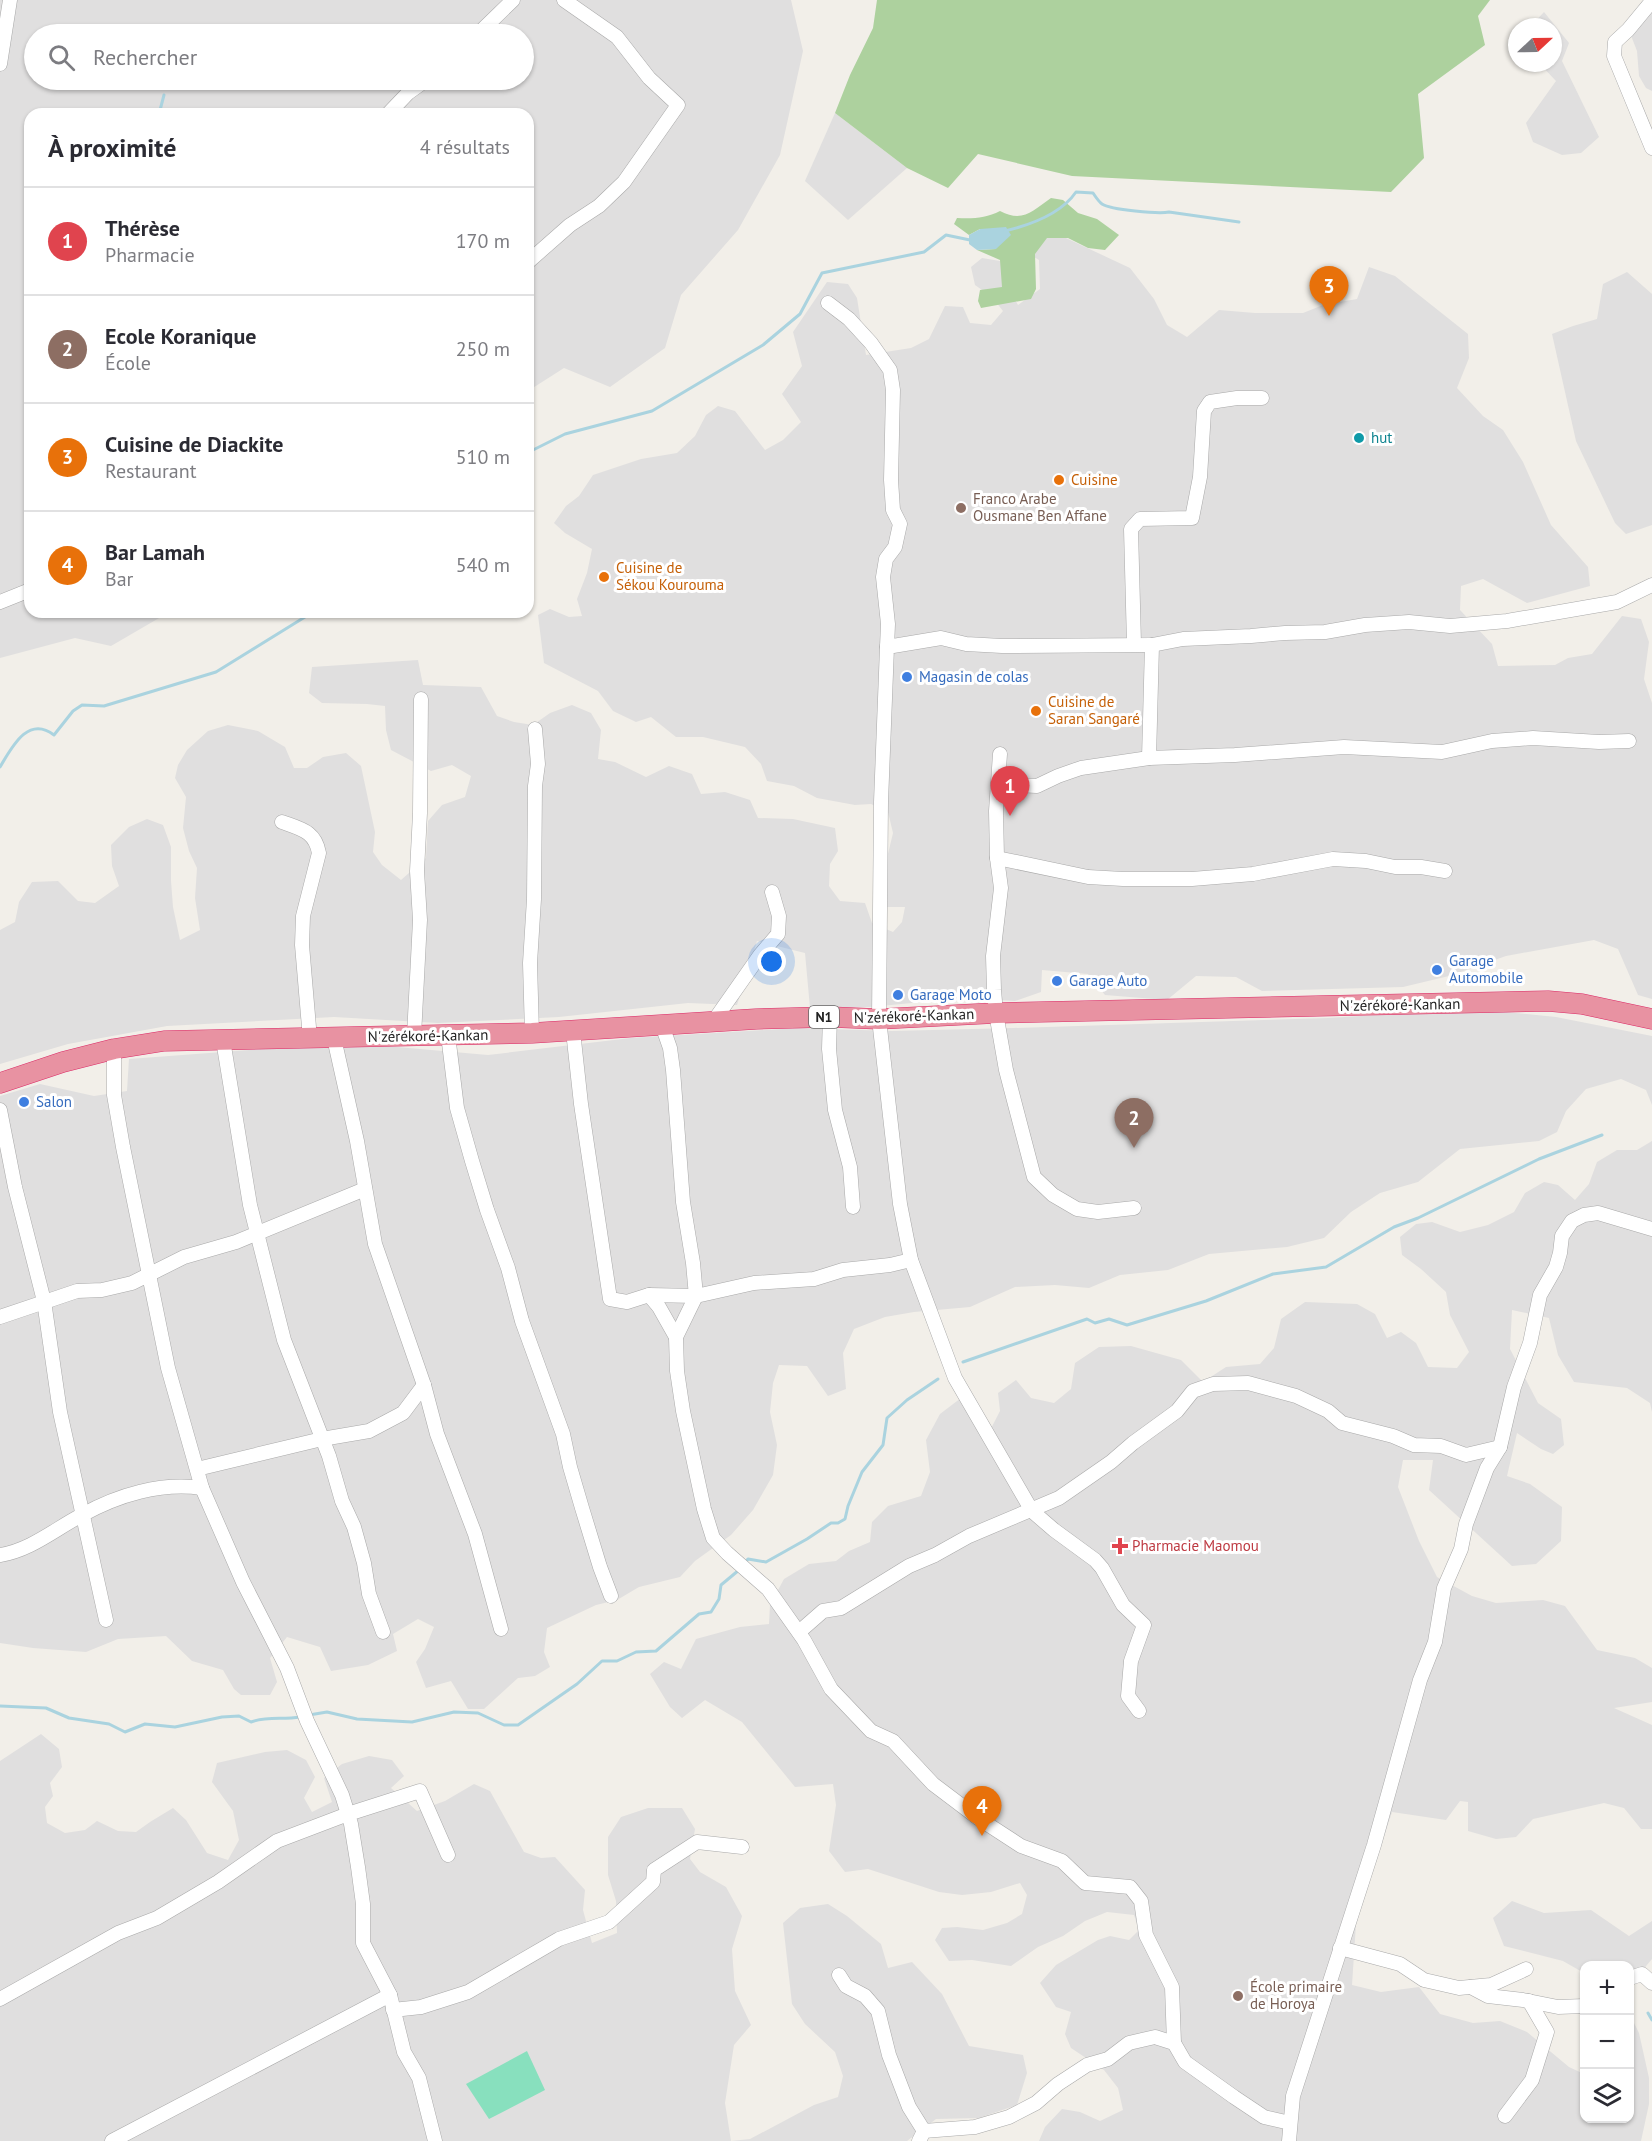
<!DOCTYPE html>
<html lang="fr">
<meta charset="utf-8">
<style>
body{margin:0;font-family:"PT Sans",sans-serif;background:#f7f7f7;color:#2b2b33}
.controls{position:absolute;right:18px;bottom:18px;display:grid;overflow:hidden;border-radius:12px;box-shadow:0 2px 4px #0004}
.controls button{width:54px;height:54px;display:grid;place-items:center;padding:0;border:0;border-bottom:2px solid #e1e1e2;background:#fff;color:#2b2b33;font:30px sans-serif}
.compass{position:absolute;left:1508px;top:18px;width:54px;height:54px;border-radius:50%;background:#fff;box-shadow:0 2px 4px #0004;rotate:68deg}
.you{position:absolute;left:772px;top:962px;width:21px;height:21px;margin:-15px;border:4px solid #fff;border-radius:50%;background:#1a73e8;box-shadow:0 0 0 9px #1a73e833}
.badge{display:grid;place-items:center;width:39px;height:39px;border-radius:50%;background:#d40000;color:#fff;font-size:20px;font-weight:700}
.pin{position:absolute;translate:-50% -50px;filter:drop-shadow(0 2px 3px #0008)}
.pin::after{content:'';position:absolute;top:32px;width:21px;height:18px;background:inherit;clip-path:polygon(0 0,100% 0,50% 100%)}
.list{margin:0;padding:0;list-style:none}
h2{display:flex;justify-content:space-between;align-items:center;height:78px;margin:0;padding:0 24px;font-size:26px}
h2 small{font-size:20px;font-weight:400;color:#7c7c81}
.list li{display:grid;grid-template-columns:39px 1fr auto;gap:18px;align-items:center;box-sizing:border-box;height:108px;padding:0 24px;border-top:2px solid #e1e1e2}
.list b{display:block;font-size:22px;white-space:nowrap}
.list p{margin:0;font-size:20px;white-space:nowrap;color:#7c7c81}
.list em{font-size:20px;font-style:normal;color:#7c7c81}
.icon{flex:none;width:33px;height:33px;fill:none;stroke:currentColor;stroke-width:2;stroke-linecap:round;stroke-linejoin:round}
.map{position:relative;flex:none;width:1652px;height:2141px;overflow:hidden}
.search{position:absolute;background:#fff;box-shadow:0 2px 4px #0004;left:24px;top:24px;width:510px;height:66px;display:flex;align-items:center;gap:15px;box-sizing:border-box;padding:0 21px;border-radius:33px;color:#7c7c81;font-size:22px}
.panel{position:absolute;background:#fff;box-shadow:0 2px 4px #0004;left:24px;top:108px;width:510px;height:510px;border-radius:18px}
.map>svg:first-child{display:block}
</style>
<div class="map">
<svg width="1652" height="2141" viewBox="0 0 1652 2141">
<rect width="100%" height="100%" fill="#f2efe9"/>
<g fill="#e0dfdf" fill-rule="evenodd">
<path d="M 0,0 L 791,0 L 803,51 L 780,155 L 738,230 L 681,295 L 665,348 L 610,387 L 564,368 L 528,391 L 528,114 L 30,114 L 30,612 L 184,612 L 166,614 L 111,646 L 75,638 L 0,658 ZM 34,34 L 524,34 L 524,80 L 34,80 Z"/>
<polygon points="1652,0 1652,91 1646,88 1639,76 1637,51 1630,33"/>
<polygon points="1544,12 1569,43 1562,61 1599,137 1581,153 1562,155 1533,142 1526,123 1556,81 1539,63 1553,63 1553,27 1530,27"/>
<polygon points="835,113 907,168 848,220 805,181"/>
<polygon points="1051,231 1130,268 1154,299 1167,325 1187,337 1219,310 1255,313 1303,313 1323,305 1357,299 1369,267 1395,276 1468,334 1469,358 1457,388 1483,416 1503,430 1523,462 1551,525 1588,567 1590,586 1527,603 1483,579 1461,586 1460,610 1492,644 1498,666 1555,665 1568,658 1592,654 1622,616 1641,619 1649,642 1644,679 1652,703 1652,999 1638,995 1618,949 1594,940 1506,956 1449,976 1403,987 1262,991 1236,977 1196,976 1167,1000 1105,995 1088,974 1042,970 1041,992 1015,1001 964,998 870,1007 810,1008 805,953 757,941 737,1005 688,1003 559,1017 438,1023 334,1017 167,1026 68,1044 0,1064 0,930 15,922 19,902 32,882 58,881 78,901 95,903 119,886 112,866 111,845 129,827 147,819 163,825 171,847 171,881 173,907 180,940 200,930 195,898 197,868 189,851 183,828 186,797 175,778 178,765 187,750 208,731 228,725 258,731 285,747 294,768 307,768 323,757 346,753 361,766 375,832 373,852 382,865 401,880 426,858 428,821 442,805 465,797 471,776 452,765 431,771 391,750 386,730 385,706 367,704 322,703 309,693 312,667 418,660 423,685 481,687 497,716 514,722 533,725 550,713 572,705 591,713 601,730 598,759 615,762 646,777 669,766 692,774 701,794 725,792 750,800 758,818 793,819 835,828 838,851 830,864 829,886 840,901 865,903 872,923 893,932 902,922 905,907 886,907 887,858 893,833 888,812 871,804 855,805 817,798 794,786 767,781 761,764 745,747 703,737 676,737 651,717 636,722 613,711 598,691 544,663 538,615 550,609 569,617 582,616 577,599 587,573 592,549 565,533 554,523 566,506 579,496 593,475 641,459 677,453 695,436 706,415 718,406 735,411 765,450 783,440 801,422 782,394 802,366 793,332 827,282 848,284 857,298 866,355 911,348 929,339 945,306 963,307 970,323 991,325 1003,311 992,297 975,285 971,267 982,258 1006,262 1012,294 1018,305 1040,289 1039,260 1026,252"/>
<polygon points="1627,272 1652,294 1652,525 1626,534 1615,523 1576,441 1552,334 1573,326 1597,319 1603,284"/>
<polygon points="1475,1009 1556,1017 1652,1036 1652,1105 1646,1090 1621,1079 1586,1089 1566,1111 1557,1132 1539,1141 1460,1149 1418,1182 1380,1193 1351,1212 1324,1238 1287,1247 1209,1254 1168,1270 1120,1275 1089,1288 1055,1285 1015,1287 970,1307 914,1312 885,1317 854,1329 843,1353 846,1389 828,1396 807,1366 779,1365 773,1383 770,1412 777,1445 773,1475 753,1510 731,1535 695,1561 680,1577 639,1587 617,1600 596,1605 547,1628 544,1652 550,1667 535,1676 518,1678 484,1709 468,1709 451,1681 426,1688 416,1662 425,1649 434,1627 418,1619 393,1634 397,1651 368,1665 331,1671 320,1647 287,1637 270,1658 277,1682 270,1695 241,1695 234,1689 223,1670 192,1661 166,1636 118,1639 86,1652 33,1648 0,1643 0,1096 40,1084 94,1096 127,1091 129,1059 314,1045 397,1047 488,1055 631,1038 799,1028 892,1031 1013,1028 1328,1018"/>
<polygon points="1652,1131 1652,1412 1650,1403 1627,1388 1574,1382 1558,1355 1549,1318 1512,1310 1510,1349 1538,1403 1561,1419 1564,1445 1553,1454 1541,1449 1517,1433 1507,1476 1530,1484 1562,1507 1561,1541 1536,1564 1512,1566 1429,1490 1433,1460 1403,1460 1398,1487 1419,1541 1437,1577 1472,1596 1496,1603 1543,1600 1565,1606 1597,1650 1635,1658 1652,1668 1652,1702 1614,1708 1652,1725 1652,1829 1641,1829 1624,1808 1604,1803 1533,1819 1516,1837 1496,1839 1468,1831 1468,1802 1460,1801 1446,1820 1392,1812 1356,1924 1352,1985 1381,1992 1419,1987 1440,2014 1473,2023 1500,2021 1527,2032 1569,2067 1584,2074 1584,2118 1630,2118 1630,2015 1639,2033 1649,2078 1649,2104 1641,2141 1039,2141 1045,2127 1062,2109 1080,2112 1100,2121 1123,2110 1118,2088 1104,2070 1071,2048 1065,2034 1071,2012 1056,2007 1040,1983 1056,1965 1098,1940 1110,1936 1129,1940 1139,1930 1134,1915 1107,1912 1085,1921 1063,1936 1038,1947 1011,1966 972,1960 949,1961 935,1940 942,1928 957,1927 983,1930 1007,1923 1022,1914 1027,1895 1020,1883 991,1892 962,1895 939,1892 868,1869 845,1872 829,1851 836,1805 833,1784 795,1787 742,1722 705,1700 682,1718 670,1707 650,1674 664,1662 681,1669 696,1639 740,1627 769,1624 770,1605 784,1579 809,1564 836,1561 849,1551 870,1542 872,1522 888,1506 921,1496 930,1472 926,1440 940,1414 961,1398 984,1442 1000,1411 998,1393 1016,1380 1031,1398 1054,1403 1071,1389 1075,1363 1099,1347 1131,1346 1181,1360 1203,1382 1226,1367 1260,1364 1274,1348 1281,1319 1305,1302 1357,1304 1375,1314 1387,1338 1401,1332 1416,1343 1428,1367 1457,1368 1469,1352 1450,1315 1446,1292 1421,1269 1402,1255 1400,1237 1416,1224 1432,1222 1460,1232 1488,1225 1514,1212 1525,1193 1544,1182 1558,1185 1575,1200 1589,1184 1597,1162 1617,1150 1637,1150 1652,1141"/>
<polygon points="41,1734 59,1749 62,1767 50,1783 53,1796 45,1807 47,1823 65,1833 85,1830 97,1821 118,1831 136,1832 150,1822 173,1808 186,1820 207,1853 228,1860 239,1840 233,1811 212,1782 217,1763 265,1752 287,1750 306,1760 315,1777 304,1798 312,1812 332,1802 324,1778 342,1764 369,1756 392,1760 404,1776 391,1788 417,1811 445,1801 474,1784 490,1791 524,1852 541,1858 555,1857 585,1890 583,1910 592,1943 617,1933 616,1901 608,1875 608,1837 621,1817 648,1808 682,1808 695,1829 690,1859 700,1872 726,1887 742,1916 732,1949 735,1991 751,2025 734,2045 725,2103 731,2141 750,2139 814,2105 838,2097 843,2076 835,2052 805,2024 792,2004 783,1923 800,1908 828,1904 847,1916 881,1944 888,1968 912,1962 942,1994 969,2046 1023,2055 1027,2073 1017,2105 979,2118 936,2119 907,2141 0,2141 0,1761"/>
<polygon points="1512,1901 1544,1913 1591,1910 1629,1936 1652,1921 1652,1959 1630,1985 1630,1966 1584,1966 1584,1973 1563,1961 1504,1946 1493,1918"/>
</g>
<g fill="#add19e">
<polygon points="877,0 1490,0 1478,16 1485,45 1418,94 1424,158 1391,192 1072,176 978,154 948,188 907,168 835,113 850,75 873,28"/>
<path d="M 1051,198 L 1063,200 L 1078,213 L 1097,219 L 1119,235 L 1105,250 L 1088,248 L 1068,238 L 1047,238 L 1035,254 L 1036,289 L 1031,299 L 981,308 L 978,301 L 980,290 L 1002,287 L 1000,260 L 977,250 L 996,249 L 980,229 L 969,235 L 954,224 L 957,218 C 973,219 986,218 1000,211 C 1023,223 1032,211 1051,198 Z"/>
</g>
<polygon fill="#88e0be" points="527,2051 545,2090 489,2119 466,2084"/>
<polygon fill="#aad3df" points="1006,227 1011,235 996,249 977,250 969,244 969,235 980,229"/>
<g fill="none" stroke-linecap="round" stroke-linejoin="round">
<g stroke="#aad3df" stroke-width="3">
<polyline points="159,114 164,95"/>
<path d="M 1005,231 C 1030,225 1061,214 1076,192 L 1093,193 C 1095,196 1099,202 1102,204 C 1111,210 1159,214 1169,212 L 1239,222"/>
<polyline points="528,456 533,450 565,434 652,411 763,345 800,314 822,273 924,252 946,235 970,240"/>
<path d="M 0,767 C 12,747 28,715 54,735 L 73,711 L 82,705 L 104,706 L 216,672 L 313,612"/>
<polyline points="963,1362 1087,1319 1095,1323 1109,1319 1127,1325 1206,1301 1273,1274 1326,1267 1394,1227 1418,1218 1539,1159 1602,1135"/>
<polyline points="745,1563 748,1559 766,1562 807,1539 831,1523 838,1523 845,1519 848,1506 862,1472 883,1445 887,1418 907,1400 938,1379"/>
<path d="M 0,1706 L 46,1708 L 69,1718 L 109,1724 L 125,1732 L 145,1724 L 175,1727 L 222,1717 L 239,1716 L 251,1722 C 267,1716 283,1720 300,1717"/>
<polyline points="309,1715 327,1712 357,1719 412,1722 454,1712 478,1713 504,1725 518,1725 577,1684 602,1661 617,1661 636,1652 656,1651 699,1614 711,1612 719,1599 721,1585 739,1570"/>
<polyline points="1648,2013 1652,2020"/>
</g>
<g stroke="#a9a9a9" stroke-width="15">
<g id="minor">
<polyline points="1652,1 1628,30 1615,42 1614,56 1652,148"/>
<polyline points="478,34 513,0"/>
<polyline points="0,64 10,0"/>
<polyline points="388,114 408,93 426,80"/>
<polyline points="528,262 570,225 599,206 624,182 678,105 649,78 617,37 564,0"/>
<polyline points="828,303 849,319 871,343 890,370 893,390 891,480 893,510 900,524 895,547 886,559 883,577 888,624 887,647"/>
<polyline points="0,602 30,590"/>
<polyline points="1134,644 1131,529 1140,519 1192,518 1200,477 1204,411 1210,402 1237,398 1262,398"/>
<polyline points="1000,754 996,811 997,858 1001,888 993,956 994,990 996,1013 1006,1070 1034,1177 1053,1195 1077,1209 1098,1212 1134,1208"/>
<polyline points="1149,758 1152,645"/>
<polyline points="998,784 1037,786 1058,776 1081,768 1149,758 1235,755 1344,747 1442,752 1492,741 1533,738 1599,742 1629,741"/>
<path d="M 282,822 C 301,829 315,831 319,853 L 303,916 L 302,945 L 310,1039"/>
<polyline points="997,858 1088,877 1123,879 1192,879 1253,874 1333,859 1366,861 1395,867 1421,867 1445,871"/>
<polyline points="830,1017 829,1049 835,1110 850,1167 853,1207"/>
<polyline points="713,1022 760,955 778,934 779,916 772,892"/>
<polyline points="662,1025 670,1048 673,1070 683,1202 693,1263 696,1296 676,1337 677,1371 683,1411 704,1509 713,1538 727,1553 768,1589 804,1640 831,1689 871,1731 893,1741 933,1784 978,1818 1021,1846 1062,1861 1085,1883 1130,1887 1141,1901 1146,1935 1172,1987 1174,2043"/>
<polyline points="573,1031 581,1104 610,1299 627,1302 649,1295 696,1296 754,1283 814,1279 843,1270 890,1265 911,1260"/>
<polyline points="532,1033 530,963 534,899 535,786 538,764 535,729"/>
<polyline points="448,1035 457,1108 472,1161 487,1210 508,1268 522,1321 563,1434 570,1467 582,1508 600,1567 611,1596"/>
<polyline points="414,1036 420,920 417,871 420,813 421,699"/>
<polyline points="334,1038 357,1141 375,1244 424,1385 437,1434 475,1534 501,1629"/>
<polyline points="223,1040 250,1205 284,1340 329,1456 342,1501 354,1527 364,1563 369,1594 383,1632"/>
<polyline points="114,1049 114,1095 123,1147 168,1368 202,1488 243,1582 287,1668 307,1721 342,1795 351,1824 358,1867 363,1904 363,1943 390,1995 404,2052 419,2078 435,2141"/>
<polyline points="0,1110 15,1187 44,1301 60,1412 106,1620"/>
<polyline points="649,1295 659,1307 676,1337"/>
<polyline points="0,1317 77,1291 102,1290 132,1283 184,1257 236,1242 365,1189"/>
<polyline points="197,1469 322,1439 369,1431 403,1413 424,1385"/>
<path d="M 0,1555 C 31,1550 55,1529 82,1515 C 118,1495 161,1482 202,1488"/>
<polyline points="799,1632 823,1611 841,1608 909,1566 935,1555 969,1536 1059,1498 1111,1462 1133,1443 1177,1411 1193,1391 1213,1384 1248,1383 1296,1396 1328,1411 1342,1423 1393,1436 1414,1445 1441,1446 1466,1455 1500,1447"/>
<polyline points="1139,1711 1128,1696 1131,1661 1144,1625 1123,1605 1102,1568 1095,1560 1054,1530 1032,1511 955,1378 911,1260 900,1204 879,1019 881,802 887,647 941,638 966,644 1002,646 1152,645 1183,639 1251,636 1285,633 1325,632 1365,625 1409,622 1450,626 1507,621 1617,602 1652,585"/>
<polyline points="1340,1948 1400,1964 1424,1980 1459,1988 1491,1985 1526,1969"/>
<polyline points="839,1975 846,1986 865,1996 878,2011 889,2055 909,2107 924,2131"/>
<polyline points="1630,1978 1642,1974 1652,1983"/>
<polyline points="1471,1987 1488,1996 1523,2000 1558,2007 1584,2006"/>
<polyline points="0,1999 118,1933 157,1918 218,1882 277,1841 348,1814 420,1791 448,1855"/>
<polyline points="393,2010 421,2007 468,1992 559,1939 609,1922 653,1882 654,1870 697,1842 742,1847"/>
<polyline points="1505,2116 1532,2080 1547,2032 1529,2001"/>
<polyline points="112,2141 390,1995"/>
<polyline points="919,2141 924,2131 975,2127 1009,2117 1036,2103 1058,2084 1087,2065 1108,2059 1129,2043 1155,2037 1174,2043 1185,2062 1234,2097 1264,2117 1290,2123"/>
<polyline points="1289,2141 1293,2096 1374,1845 1420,1680 1435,1642 1444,1588 1461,1549 1466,1524 1487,1468 1500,1447 1514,1387 1530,1343 1540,1295 1556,1267 1560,1253 1562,1236 1572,1221 1584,1215 1598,1213 1652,1229"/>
</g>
</g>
<g stroke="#dc2a67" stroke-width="21">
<polyline id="highway" points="0,1083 63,1062 114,1049 164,1041 532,1033 756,1019 830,1017 879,1019 996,1013 1548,1001 1582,1004 1652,1019"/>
</g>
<use href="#minor" stroke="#fff" stroke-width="14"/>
<use href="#highway" stroke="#e892a2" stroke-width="20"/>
</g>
<circle fill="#0f9aa8" stroke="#fff" stroke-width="2" cx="1359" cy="438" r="6"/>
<g fill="#e8710a" stroke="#fff" stroke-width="2">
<circle cx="1059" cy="480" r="6"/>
<circle cx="604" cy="577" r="6"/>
<circle cx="1036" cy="711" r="6"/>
</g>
<g fill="#8d6e63" stroke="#fff" stroke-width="2">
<circle cx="961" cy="508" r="6"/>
<circle cx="1238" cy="1996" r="6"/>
</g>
<g fill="#3f7fe0" stroke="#fff" stroke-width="2">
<circle cx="907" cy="677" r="6"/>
<circle cx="1437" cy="970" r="6"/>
<circle cx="1057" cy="981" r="6"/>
<circle cx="898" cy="995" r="6"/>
<circle cx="24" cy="1102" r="6"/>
</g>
<path fill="#e0444e" stroke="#fff" stroke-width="2" d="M1117 1537h6v6h6v6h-6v6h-6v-6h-6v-6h6z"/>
<g text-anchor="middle" stroke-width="6" stroke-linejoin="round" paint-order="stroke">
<rect fill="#fff" stroke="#646464" stroke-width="1.5" x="809" y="1006" width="30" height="22" rx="4.5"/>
<g font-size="14" font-weight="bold" fill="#222">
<text x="824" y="1022">N1</text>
</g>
<g font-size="15" fill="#0d838f" stroke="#fff" text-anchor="start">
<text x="1371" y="443">hut</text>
</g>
<g font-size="15" fill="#c56008" stroke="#fff" text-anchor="start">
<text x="1071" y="485">Cuisine</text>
<text x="616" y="573">Cuisine de<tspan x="616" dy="17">Sékou Kourouma</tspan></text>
<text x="1048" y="707">Cuisine de<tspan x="1048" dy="17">Saran Sangaré</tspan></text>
</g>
<g font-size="15" fill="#785e54" stroke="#fff" text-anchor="start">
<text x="973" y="504">Franco Arabe<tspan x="973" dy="17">Ousmane Ben Affane</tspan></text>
<text x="1250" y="1992">École primaire<tspan x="1250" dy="17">de Horoya</tspan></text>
</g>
<g font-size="15" fill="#366cbe" stroke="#fff" text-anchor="start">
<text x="919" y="682">Magasin de colas</text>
<text x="1449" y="966">Garage<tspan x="1449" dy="17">Automobile</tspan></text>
<text x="1069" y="986">Garage Auto</text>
<text x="910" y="1000">Garage Moto</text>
<text x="36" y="1107">Salon</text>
</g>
<g font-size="15" fill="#222" stroke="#fff">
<text transform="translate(1400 1005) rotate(-1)" y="5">N'zérékoré-Kankan</text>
<text transform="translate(914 1016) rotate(-2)" y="5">N'zérékoré-Kankan</text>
<text transform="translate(428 1036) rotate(-1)" y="5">N'zérékoré-Kankan</text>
</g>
<g font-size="15" fill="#be3a42" stroke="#fff" text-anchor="start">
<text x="1132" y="1551">Pharmacie Maomou</text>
</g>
</g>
</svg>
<div class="controls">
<button>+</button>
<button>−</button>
<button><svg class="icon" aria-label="layers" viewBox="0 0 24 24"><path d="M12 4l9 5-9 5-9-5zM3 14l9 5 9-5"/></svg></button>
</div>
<svg class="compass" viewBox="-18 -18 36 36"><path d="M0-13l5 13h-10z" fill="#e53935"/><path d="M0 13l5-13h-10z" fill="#7c7c81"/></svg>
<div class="you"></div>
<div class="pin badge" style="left:1010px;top:816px;background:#e0444e">1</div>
<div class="pin badge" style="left:1134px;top:1148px;background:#8d6e63">2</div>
<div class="pin badge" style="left:1329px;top:316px;background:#e8710a">3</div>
<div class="pin badge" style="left:982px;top:1836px;background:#e8710a">4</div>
<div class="search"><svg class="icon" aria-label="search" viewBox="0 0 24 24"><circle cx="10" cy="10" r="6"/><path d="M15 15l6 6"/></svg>Rechercher</div>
<section class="panel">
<h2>À proximité<small>4 résultats</small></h2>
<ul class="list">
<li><span class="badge" style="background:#e0444e">1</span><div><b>Thérèse</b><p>Pharmacie</p></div><em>170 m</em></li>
<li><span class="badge" style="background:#8d6e63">2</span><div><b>Ecole Koranique</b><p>École</p></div><em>250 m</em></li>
<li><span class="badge" style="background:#e8710a">3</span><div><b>Cuisine de Diackite</b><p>Restaurant</p></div><em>510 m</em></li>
<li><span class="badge" style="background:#e8710a">4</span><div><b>Bar Lamah</b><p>Bar</p></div><em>540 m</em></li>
</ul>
</section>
</div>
